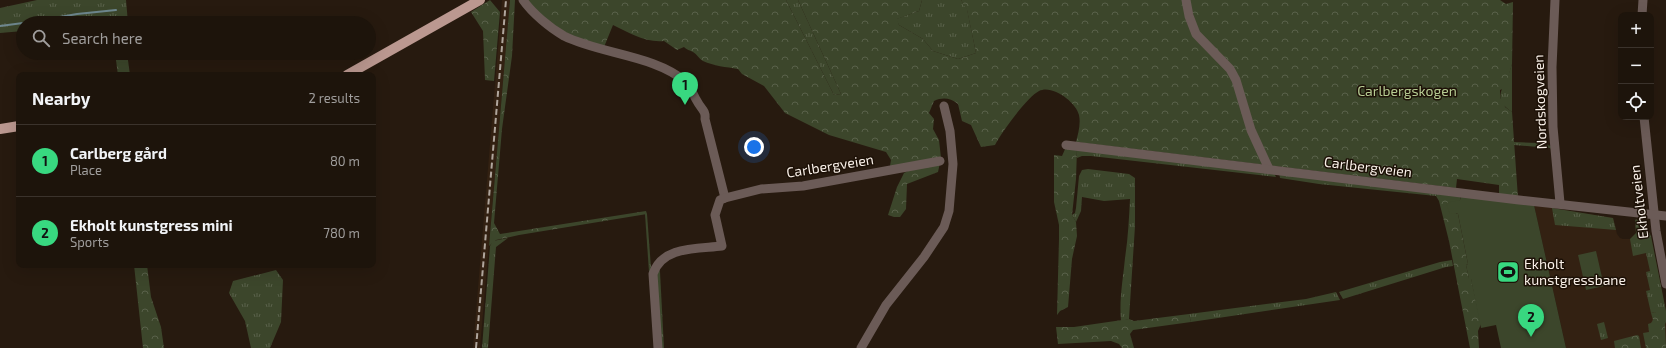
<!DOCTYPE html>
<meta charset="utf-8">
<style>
body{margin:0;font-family:"Exo 2",sans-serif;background:#2a2119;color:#f1f3f6}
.controls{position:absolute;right:12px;top:12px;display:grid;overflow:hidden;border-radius:8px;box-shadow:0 4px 16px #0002}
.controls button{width:36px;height:36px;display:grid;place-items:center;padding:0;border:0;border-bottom:1px solid #3b332c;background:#1d140b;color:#f1f3f6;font:20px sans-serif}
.you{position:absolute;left:754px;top:147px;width:14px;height:14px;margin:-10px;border:3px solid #fff;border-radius:50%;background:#1a73e8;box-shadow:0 0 0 6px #1a73e833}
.badge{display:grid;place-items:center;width:26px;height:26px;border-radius:50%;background:#38d880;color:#111;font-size:13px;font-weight:700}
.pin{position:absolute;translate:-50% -33px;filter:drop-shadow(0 1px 2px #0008)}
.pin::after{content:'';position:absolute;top:21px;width:14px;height:12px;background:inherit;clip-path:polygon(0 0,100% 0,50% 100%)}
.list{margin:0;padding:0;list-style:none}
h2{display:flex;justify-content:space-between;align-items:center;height:52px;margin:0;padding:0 16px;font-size:17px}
h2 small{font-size:13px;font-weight:400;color:#a09e9d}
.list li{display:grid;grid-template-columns:26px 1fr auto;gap:12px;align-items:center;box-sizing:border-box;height:72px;padding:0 16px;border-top:1px solid #3b332c}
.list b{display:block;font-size:15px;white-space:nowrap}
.list p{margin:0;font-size:13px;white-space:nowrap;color:#a09e9d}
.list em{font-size:13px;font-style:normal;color:#a09e9d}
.icon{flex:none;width:22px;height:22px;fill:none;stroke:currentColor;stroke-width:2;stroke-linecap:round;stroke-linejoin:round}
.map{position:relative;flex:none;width:1666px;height:348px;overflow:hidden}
.search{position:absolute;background:#1d140b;box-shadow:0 4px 16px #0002;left:16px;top:16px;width:360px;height:44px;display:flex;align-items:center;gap:10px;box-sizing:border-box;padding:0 14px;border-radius:22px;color:#a09e9d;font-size:15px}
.panel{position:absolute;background:#1d140b;box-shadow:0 4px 16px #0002;left:16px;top:72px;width:360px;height:196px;border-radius:8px}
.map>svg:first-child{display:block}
</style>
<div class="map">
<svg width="1666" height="348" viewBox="0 0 1666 348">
<defs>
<pattern id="grass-tufts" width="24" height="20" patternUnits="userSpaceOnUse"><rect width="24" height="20" fill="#3c462b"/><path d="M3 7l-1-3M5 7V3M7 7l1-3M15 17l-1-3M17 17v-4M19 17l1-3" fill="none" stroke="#59614a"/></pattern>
<pattern id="forest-crowns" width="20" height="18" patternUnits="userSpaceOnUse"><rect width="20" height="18" fill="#3c462b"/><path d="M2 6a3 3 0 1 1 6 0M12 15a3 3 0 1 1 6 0" fill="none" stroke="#59614a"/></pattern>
</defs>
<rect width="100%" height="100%" fill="#271a0f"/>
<g fill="#332112">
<polygon points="502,0 510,0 509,13 480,348 473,348"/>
<polygon points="1534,205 1613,218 1617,234 1620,238 1623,239 1630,239 1636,233 1635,220 1641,221 1646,226 1651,236 1666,311 1666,348 1566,348"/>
</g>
<g fill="url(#grass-tufts)">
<polygon points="37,0 126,0 128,23 109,23 106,21 86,23 23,23 23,31 0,33 0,8"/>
<polygon points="786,0 798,0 841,94 834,95"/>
<polygon points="922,0 961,0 967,9 976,53 958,59 933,51 923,39 899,25 896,19 919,11"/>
<path d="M 1512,64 L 1512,112 C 1496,101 1499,95 1506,80 C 1509,75 1510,69 1512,64 Z"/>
<polygon points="1538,139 1544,140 1542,144 1551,146 1552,150 1550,148 1514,145 1514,142 1538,143"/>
<polygon points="1077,149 1274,173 1276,177 1091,156 1082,156 1077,158"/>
<path d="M 1088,169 L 1129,174 L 1135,178 L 1135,226 L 1129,319 L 1121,321 C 1119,299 1123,280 1125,258 C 1128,239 1129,219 1130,199 L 1104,201 L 1082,197 L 1081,211 L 1076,222 L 1072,215 L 1075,213 L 1076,208 L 1079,176 L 1082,170 Z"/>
<polygon points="1279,173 1438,192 1436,196 1319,184 1280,178"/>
<polygon points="1552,208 1613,218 1616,230 1555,225"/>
<polygon points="645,214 647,214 651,268 651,301"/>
<polygon points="1636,219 1646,226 1651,236 1666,311 1666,324 1665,322 1655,312 1651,313 1646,291 1650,290 1646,272 1650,271 1646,253 1633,256 1630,239 1636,233 1635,221"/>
<polygon points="508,238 496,247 488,348 482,348 490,246 493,241"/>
<polygon points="1452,260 1453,266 1446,267 1343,299 1339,292 1440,262"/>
<polygon points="659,269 660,272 664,348 660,348 655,275"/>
<polygon points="276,270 283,280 281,322 270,348 251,348 245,321 229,293 233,281"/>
<polygon points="1336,292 1340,300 1191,322 1189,314 1306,299"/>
<polygon points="1604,322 1608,338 1601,340 1597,324"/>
</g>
<g fill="url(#forest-crowns)">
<polygon points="490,0 500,12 494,81 485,80 483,31 471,12"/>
<polygon points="510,0 515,0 512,56 502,129 494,223 500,234 646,211 647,214 519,235 496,240 489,246"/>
<path d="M 526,0 L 786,0 L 834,95 L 841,94 L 798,0 L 922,0 L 919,11 L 897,19 L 899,25 L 923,39 L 933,51 L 958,59 L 976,53 L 967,10 L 961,0 L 1500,0 L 1506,4 L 1513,2 L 1512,64 L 1505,88 L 1500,90 L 1500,98 L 1504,102 L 1505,107 L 1512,112 L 1518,198 L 1499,194 L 1499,185 L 1457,179 L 1456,188 L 1076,142 C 1078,134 1081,124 1079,115 C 1076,102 1052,84 1039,91 C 1027,97 1001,133 995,145 L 981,147 L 971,125 L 962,121 L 958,104 C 950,98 943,97 934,101 L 929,113 L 934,119 L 933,129 L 939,140 L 941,158 L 938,172 L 907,184 L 906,209 L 900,217 L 894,217 L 888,215 L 897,187 L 904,173 L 912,169 L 890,166 L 891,160 L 886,152 L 829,135 L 785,113 L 764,86 L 742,74 L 738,69 C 726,67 714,66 703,61 C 699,59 697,54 693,52 C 689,50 687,50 684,47 L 677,50 L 664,41 C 646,43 629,33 613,25 L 604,47 L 567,35 L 549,23 Z"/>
<polygon points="115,53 127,53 130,75 118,75"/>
<polygon points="1066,147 1077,149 1076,179 1072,215 1076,222 1077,236 1072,259 1068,307 1060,311 1057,315 1059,239 1059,225 1054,202 1054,155 1062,156"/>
<polygon points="1438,192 1461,194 1460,200 1449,210 1458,214 1468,264 1466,265 1469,278 1471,278 1481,324 1478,331 1479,348 1470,348 1449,241 1439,201 1436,196"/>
<polygon points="134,265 147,265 151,297 161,327 164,348 143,348"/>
<polygon points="1655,312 1662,316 1665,322 1666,348 1646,348 1643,333 1649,332 1648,324 1651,323 1653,320 1651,313"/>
<polygon points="1189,314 1191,322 1133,330 1130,334 1134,348 1122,348 1119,344 1111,341 1058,344 1056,327 1074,327 1129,319 1134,321"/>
<polygon points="1637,335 1639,336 1641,348 1615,348 1614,341"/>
</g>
<g fill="#3c462b">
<polygon points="1461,196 1534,205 1566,348 1501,348 1496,325 1481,328 1471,279 1469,279 1466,265 1468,264 1458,214 1456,213 1450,214 1446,203 1460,200"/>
<polygon points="1596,251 1604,286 1586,290 1578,255"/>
</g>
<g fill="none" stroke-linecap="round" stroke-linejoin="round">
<g stroke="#6e878e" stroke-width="2">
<polyline points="25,23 77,14 116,10"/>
<polyline points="0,26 23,23"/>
</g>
<g stroke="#6b5b57" stroke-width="9">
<path d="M 523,0 C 532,13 550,28 564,36 C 600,54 655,55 686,82 C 691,87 693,95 697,101 C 701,109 706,110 705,119 L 725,198"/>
<polyline points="1186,0 1189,16 1196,34 1230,69 1236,80 1251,130 1269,169"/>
<polyline points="1555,0 1552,67 1553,127 1560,203"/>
<polyline points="1642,15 1643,0"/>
<polyline points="1644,117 1656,231 1666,284"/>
<polyline points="1066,145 1519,200 1666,216"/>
<path d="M 658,348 L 653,274 C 662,246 697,249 722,246 L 715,215 L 720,200 L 725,198 L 761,189 L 803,186 L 940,161"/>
<polyline points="861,348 886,305 924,257 944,227 949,211 953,164 950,131 944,106"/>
</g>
<g stroke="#bb9890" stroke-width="10">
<polyline points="347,75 480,0"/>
<polyline points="0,129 19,126"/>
</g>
<polyline stroke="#b0a69d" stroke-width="2" stroke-dasharray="6 3" stroke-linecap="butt" points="476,348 506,0"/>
</g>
<defs>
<g id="stadium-square" transform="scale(1.15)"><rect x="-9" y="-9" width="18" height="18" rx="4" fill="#38d880" stroke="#1d1107"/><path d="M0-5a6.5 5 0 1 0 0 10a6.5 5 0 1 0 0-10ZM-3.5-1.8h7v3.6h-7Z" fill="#111"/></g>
</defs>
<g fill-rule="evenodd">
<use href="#stadium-square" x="1508" y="272"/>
</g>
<g text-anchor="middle" stroke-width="3" stroke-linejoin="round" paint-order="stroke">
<g font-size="14" fill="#b6cb92" stroke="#1d1107">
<text x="1407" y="96">Carlbergskogen</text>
</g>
<g font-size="14" fill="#f9f0e8" stroke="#1d1107">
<text transform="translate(1540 102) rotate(-92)" y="5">Nordskogveien</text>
<text transform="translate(830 166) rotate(-9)" y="5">Carlbergveien</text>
<text transform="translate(1368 167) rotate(7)" y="5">Carlbergveien</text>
<text transform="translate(1639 202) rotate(-97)" y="5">Ekholtveien</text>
</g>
<g font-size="14" fill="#f9f0e8" stroke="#1d1107" text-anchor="start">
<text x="1524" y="269">Ekholt<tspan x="1524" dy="16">kunstgressbane</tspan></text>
</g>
</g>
</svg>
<div class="controls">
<button>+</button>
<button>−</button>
<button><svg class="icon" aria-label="locate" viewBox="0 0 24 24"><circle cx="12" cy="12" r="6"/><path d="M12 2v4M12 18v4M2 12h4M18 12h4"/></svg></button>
</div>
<div class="you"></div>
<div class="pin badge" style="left:685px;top:105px">1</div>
<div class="pin badge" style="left:1531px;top:337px">2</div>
<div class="search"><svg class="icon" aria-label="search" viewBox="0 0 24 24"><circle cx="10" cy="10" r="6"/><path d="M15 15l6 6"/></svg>Search here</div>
<section class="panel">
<h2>Nearby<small>2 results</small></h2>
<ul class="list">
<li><span class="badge">1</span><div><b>Carlberg gård</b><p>Place</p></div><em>80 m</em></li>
<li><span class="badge">2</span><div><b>Ekholt kunstgress mini</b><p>Sports</p></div><em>780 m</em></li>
</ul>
</section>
</div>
